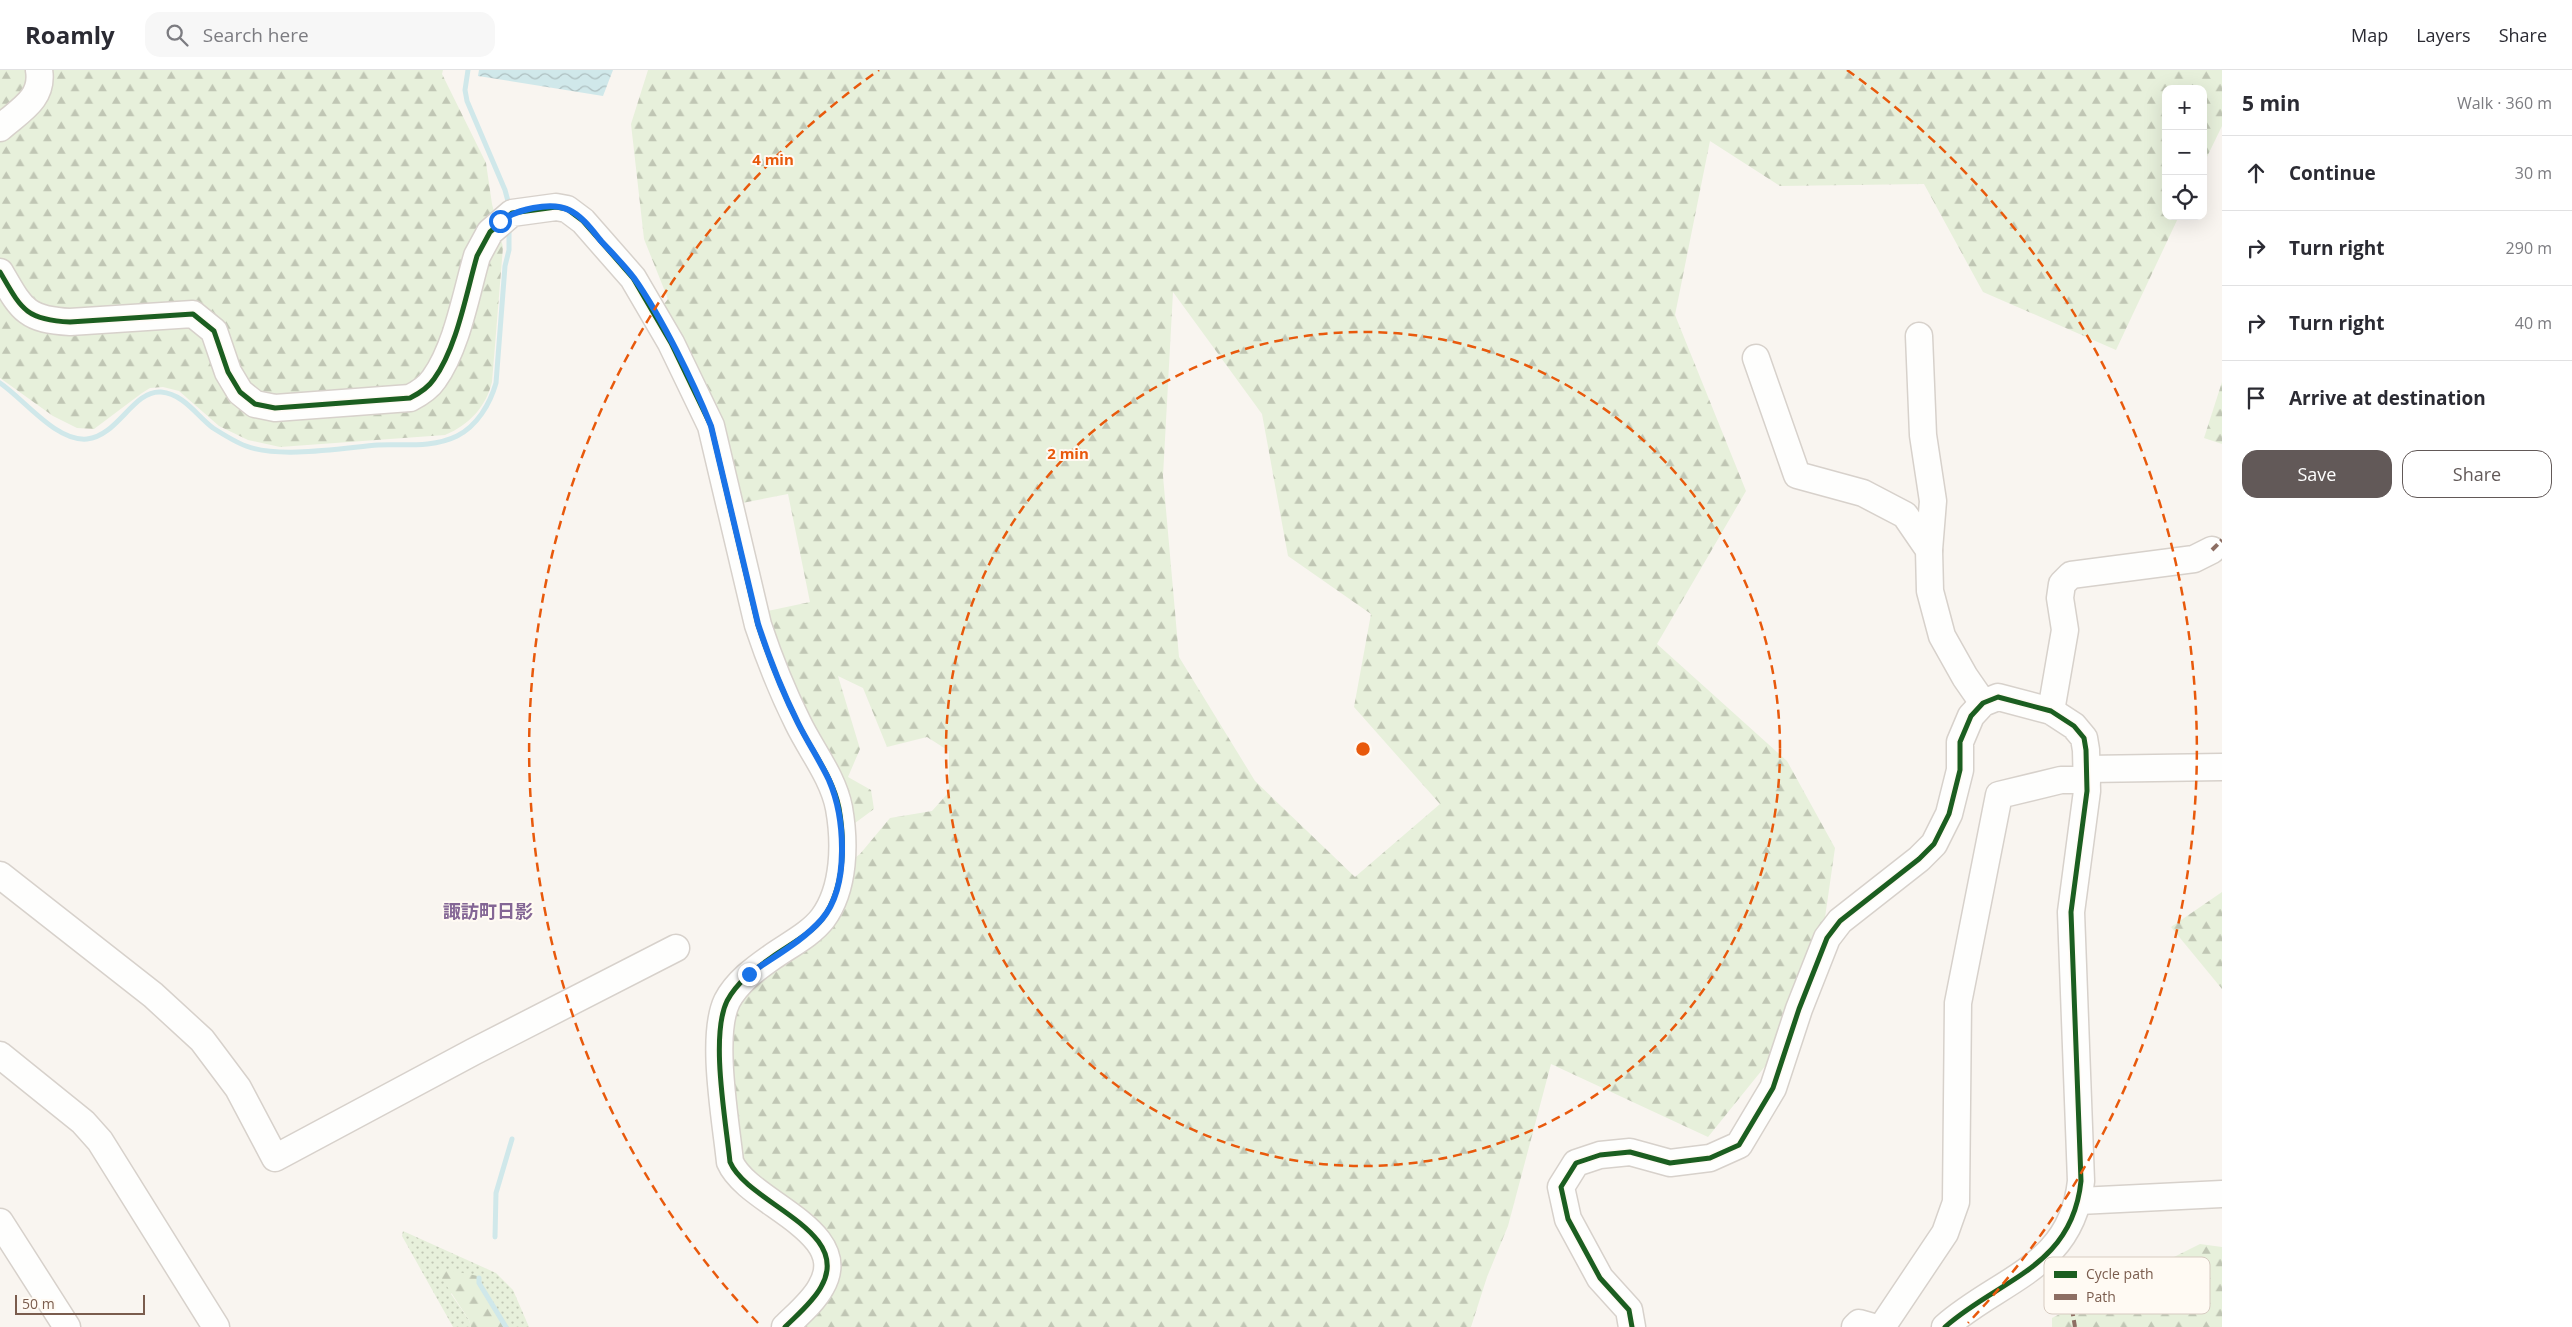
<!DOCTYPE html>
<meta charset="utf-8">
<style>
body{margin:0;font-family:"Open Sans","Noto Sans JP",sans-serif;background:#f7f7f7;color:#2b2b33}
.controls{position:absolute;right:15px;top:15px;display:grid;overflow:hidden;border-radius:10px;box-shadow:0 5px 20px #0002}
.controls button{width:45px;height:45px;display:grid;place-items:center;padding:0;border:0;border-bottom:1px solid #e1e1e2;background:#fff;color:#2b2b33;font:25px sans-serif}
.scale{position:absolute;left:15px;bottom:12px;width:130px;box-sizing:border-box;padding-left:5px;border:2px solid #7a5c4d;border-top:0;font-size:14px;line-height:18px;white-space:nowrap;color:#7a5c4d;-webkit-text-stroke:4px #fffaf3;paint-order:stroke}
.stop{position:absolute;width:15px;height:15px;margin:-11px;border:4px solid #1a73e8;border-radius:50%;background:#fff}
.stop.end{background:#1a73e8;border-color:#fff;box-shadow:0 1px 5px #0008}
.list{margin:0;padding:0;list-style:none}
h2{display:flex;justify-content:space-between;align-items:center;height:65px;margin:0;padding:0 20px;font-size:21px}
h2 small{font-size:16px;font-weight:400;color:#7c7c81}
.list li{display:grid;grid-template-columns:32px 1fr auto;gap:15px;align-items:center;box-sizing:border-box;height:75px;padding:0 20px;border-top:1px solid #e1e1e2}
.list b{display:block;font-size:19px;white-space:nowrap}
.list em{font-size:16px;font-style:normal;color:#7c7c81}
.actions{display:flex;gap:10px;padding:15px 20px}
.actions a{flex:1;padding:11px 0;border:1px solid #625958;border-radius:15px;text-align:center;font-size:18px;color:#625958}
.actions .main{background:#625958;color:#fff}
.icon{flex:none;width:28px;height:28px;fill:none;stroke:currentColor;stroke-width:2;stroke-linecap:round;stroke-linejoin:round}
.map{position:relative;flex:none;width:2222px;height:1257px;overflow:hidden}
header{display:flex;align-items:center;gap:30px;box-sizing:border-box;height:70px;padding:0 25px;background:#fff;border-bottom:1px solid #e1e1e2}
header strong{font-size:24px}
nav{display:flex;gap:28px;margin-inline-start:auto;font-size:18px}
.search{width:350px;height:45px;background:#f7f7f7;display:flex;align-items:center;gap:12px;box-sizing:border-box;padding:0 18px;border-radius:15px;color:#7c7c81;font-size:19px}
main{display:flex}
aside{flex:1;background:#fff}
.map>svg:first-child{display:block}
</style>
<header>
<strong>Roamly</strong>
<div class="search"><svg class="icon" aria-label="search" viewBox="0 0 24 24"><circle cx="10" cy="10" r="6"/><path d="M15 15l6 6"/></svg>Search here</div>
<nav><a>Map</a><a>Layers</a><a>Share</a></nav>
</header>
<main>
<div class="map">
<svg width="2222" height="1257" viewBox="0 0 2222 1257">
<defs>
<pattern id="grass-dots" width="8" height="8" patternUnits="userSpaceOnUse" patternTransform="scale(1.25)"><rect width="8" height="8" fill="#e7f0db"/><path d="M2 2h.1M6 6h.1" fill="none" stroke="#c0c6b4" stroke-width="1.8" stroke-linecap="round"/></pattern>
<pattern id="forest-firs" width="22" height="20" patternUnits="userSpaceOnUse" patternTransform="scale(1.25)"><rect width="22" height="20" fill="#e7f0db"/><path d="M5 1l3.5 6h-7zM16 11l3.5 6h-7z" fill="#c0c6b4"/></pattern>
<pattern id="water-waves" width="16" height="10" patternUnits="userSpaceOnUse" patternTransform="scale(1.25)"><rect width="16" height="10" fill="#d0e8ea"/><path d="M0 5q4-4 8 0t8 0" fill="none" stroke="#aebfc0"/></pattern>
</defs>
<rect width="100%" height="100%" fill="#f9f5f0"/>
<polygon fill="url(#grass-dots)" points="403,1161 496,1203 513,1220 529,1257 508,1257 481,1213 481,1207 463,1204 451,1224 469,1250 471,1257 453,1257 402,1166"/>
<g fill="url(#forest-firs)" fill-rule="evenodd">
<path d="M 0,0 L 443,0 L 442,4 L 486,93 L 492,134 L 503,177 L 492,312 C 486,337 469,355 445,365 L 280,377 L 248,370 L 219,356 L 179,321 L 163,317 L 150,318 L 142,323 L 94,359 L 77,358 L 53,346 L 0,308 Z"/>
<path d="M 648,0 L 2222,0 L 2222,56 L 2203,95 L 2203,19 L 2166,19 L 2166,146 L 2179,146 L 2116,280 L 1983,222 L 1924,114 L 1780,116 L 1710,71 L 1675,245 L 1746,421 L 1657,574 L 1787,691 L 1835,778 L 1812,938 L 1708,1067 L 1551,994 L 1508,1156 L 1487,1207 L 1471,1257 L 797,1257 L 837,1202 L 743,1100 L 724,966 L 738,925 L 819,862 L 847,794 L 860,784 L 890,748 L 932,741 L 949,722 L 949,681 L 927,667 L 887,677 L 863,618 L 838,606 L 860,679 L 848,707 L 871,720 L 874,739 L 851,756 L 830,698 L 763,542 L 810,532 L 788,424 L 737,434 L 660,239 L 668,229 L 644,169 L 631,54 ZM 1173,222 L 1262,344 L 1288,486 L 1371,544 L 1354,637 L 1440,734 L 1355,807 L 1255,711 L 1179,587 L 1163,406 Z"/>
<polygon points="2222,312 2222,374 2204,368"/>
<polygon points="2222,822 2222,919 2171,857"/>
<polygon points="2200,1174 2222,1177 2222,1257 2052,1257 2052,1248"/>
<polygon points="443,1199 478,1206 478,1214 504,1257 471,1257 469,1250 439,1204"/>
</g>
<polygon fill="url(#water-waves)" points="479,0 613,0 603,26 478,6"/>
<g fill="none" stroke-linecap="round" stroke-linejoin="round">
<g stroke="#d0e8ea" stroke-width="5">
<polyline points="468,0 465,20 467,31 505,120 509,135"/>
<path d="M 0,313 C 24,329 56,372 87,369 C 118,366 133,320 161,322 C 184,324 197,346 213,358 C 224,365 235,372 246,376 C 279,389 343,378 378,375 C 403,374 433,378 457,366 C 477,356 490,334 496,313 L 505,196 L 509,180 L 509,157"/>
<polyline points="495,1167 496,1123 512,1069"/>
<polyline points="479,1208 479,1213 506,1257"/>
</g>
<g stroke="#d7d1cb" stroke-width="29">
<g id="minor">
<path d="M 0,58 C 19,41 44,29 39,0"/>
<path d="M 0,202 C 21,238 25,250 70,252 L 193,244 L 214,261 L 228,302 L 240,322 L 255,334 L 275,338 L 410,328 C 420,323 428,318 434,309 C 457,277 466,224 477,186 L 490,162 L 512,143 L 556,137 L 567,139 L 583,151 L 633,208 L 671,273 L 711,356 L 758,555 C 769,588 782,621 798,653 C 811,680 833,707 839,738 C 845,772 845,818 823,848 C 811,864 789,875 772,887 C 755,899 737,912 727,931 C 710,966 726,1052 730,1092 C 748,1134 854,1160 821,1217 C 813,1232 797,1245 785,1257"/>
<polyline points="1919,266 1923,365 1933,431 1929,480"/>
<polyline points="1756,288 1797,405 1863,423 1905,445 1929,480 1930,521 1942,566 1965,607 1983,633"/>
<polyline points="2051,641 2065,560 2060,528 2062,514 2071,505 2194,489 2212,480"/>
<polyline points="2087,699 2222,697"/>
<polyline points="0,805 153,925 202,970 238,1018 275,1088 473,982 676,878"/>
<polyline points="0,985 83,1052 100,1071 216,1257"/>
<polyline points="2079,1131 2222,1124"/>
<polyline points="0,1152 67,1257"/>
<path d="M 1632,1257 L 1629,1240 L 1600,1208 L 1568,1149 L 1561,1117 L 1576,1093 L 1600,1085 L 1630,1082 L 1670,1093 L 1710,1088 L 1739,1075 L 1773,1018 L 1799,939 L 1827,868 L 1840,851 L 1919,789 L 1934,774 L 1949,744 L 1960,700 L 1960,672 L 1971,646 L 1983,633 L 1998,627 L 2051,641 L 2074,656 L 2084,668 L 2086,680 L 2087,721 L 2071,842 L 2081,1111 C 2072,1198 1999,1209 1945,1257"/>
<polyline points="1855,1257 1859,1253 1873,1257"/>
<polyline points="1882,1257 1945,1163 1956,1132 1958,933 1999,725 2061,710 2087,710"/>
</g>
</g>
<use href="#minor" stroke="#fefefd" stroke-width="26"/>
<g stroke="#8d6e63" stroke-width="4" stroke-dasharray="8 4" stroke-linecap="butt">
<polyline points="2212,480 2222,470"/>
<polyline points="2046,1186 2068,1215 2075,1257"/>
</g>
<g stroke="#fffaf3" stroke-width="8">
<g id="cycleway">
<path d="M 0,202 C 21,238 25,250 70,252 L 193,244 L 214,261 L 228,302 L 240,322 L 255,334 L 275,338 L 410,328 C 420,323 428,318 434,309 C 457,277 466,224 477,186 L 490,162 L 512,143 L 556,137 L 567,139 L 583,151 L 633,208 L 671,273 L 711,356 L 758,555 C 769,588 782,621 798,653 C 811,680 833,707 839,738 C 845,772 845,818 823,848 C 811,864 789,875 772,887 C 755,899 737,912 727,931 C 710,966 726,1052 730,1092 C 748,1134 854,1160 821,1217 C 813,1232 797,1245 785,1257"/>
<path d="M 1632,1257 L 1629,1240 L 1600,1208 L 1568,1149 L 1561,1117 L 1576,1093 L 1600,1085 L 1630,1082 L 1670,1093 L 1710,1088 L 1739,1075 L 1773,1018 L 1799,939 L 1827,868 L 1840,851 L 1919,789 L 1934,774 L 1949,744 L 1960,700 L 1960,672 L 1971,646 L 1983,633 L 1998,627 L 2051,641 L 2074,656 L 2084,668 L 2086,680 L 2087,721 L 2071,842 L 2081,1111 C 2072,1198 1999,1209 1945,1257"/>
</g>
</g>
<use href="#cycleway" stroke="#1b5e20" stroke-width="5"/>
</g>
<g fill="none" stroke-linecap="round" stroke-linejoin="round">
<path stroke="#1a73e8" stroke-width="6" d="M 500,151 C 516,140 550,131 569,140 C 582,146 592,160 601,171 C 612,183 624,195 634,208 C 662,248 693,311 711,356 L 758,554 C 769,588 782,621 798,653 C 808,673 820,691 829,710 C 845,747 850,816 822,849 C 803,871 773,887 749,904"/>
</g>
<g fill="none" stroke="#e8590c" stroke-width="2.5" stroke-dasharray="9 6">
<circle cx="1363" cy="679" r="417"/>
<path d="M758 1253A834 834 0 0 1 879 0M1847 0A834 834 0 0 1 1968 1253"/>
</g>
<g text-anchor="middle" stroke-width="4" stroke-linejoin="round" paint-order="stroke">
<g font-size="18" font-weight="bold" fill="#846695" stroke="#fffaf3">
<text x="488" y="848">諏訪町日影</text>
</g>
</g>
<rect x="2044" y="1187" width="166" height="57" rx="8" fill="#fffaf3" stroke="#d7cbc1" stroke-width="1"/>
<rect x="2054" y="1201" width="23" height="7" fill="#1b5e20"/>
<rect x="2054" y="1224" width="23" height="6" fill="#8d6e63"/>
<g font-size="14" fill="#7a5c4d">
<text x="2086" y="1209">Cycle path</text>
<text x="2086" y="1232">Path</text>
</g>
<circle cx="1363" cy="679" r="8" fill="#e8590c" stroke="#fffaf3" stroke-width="2.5"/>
<g font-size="15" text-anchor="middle" font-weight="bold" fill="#e8590c" stroke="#fffaf3" stroke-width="4" stroke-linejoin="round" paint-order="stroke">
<text x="773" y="95">4 min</text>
<text x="1068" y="389">2 min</text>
</g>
</svg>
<div class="controls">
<button>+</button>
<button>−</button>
<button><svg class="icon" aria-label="locate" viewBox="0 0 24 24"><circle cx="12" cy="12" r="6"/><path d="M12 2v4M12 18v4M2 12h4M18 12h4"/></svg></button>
</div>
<div class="scale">50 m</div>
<div class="stop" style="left:500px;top:151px"></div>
<div class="stop end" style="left:749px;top:904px"></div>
</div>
<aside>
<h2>5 min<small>Walk · 360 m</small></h2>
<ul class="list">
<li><svg class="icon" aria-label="ahead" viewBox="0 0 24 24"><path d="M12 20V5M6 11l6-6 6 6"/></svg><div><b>Continue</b></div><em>30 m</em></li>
<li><svg class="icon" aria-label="right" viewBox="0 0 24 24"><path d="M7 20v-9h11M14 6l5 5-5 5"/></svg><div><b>Turn right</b></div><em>290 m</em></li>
<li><svg class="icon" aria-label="right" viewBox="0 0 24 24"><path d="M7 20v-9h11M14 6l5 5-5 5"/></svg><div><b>Turn right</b></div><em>40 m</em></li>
<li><svg class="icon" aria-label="arrive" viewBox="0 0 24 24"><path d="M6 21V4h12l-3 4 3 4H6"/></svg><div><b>Arrive at destination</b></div></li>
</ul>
<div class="actions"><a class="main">Save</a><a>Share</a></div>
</aside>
</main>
